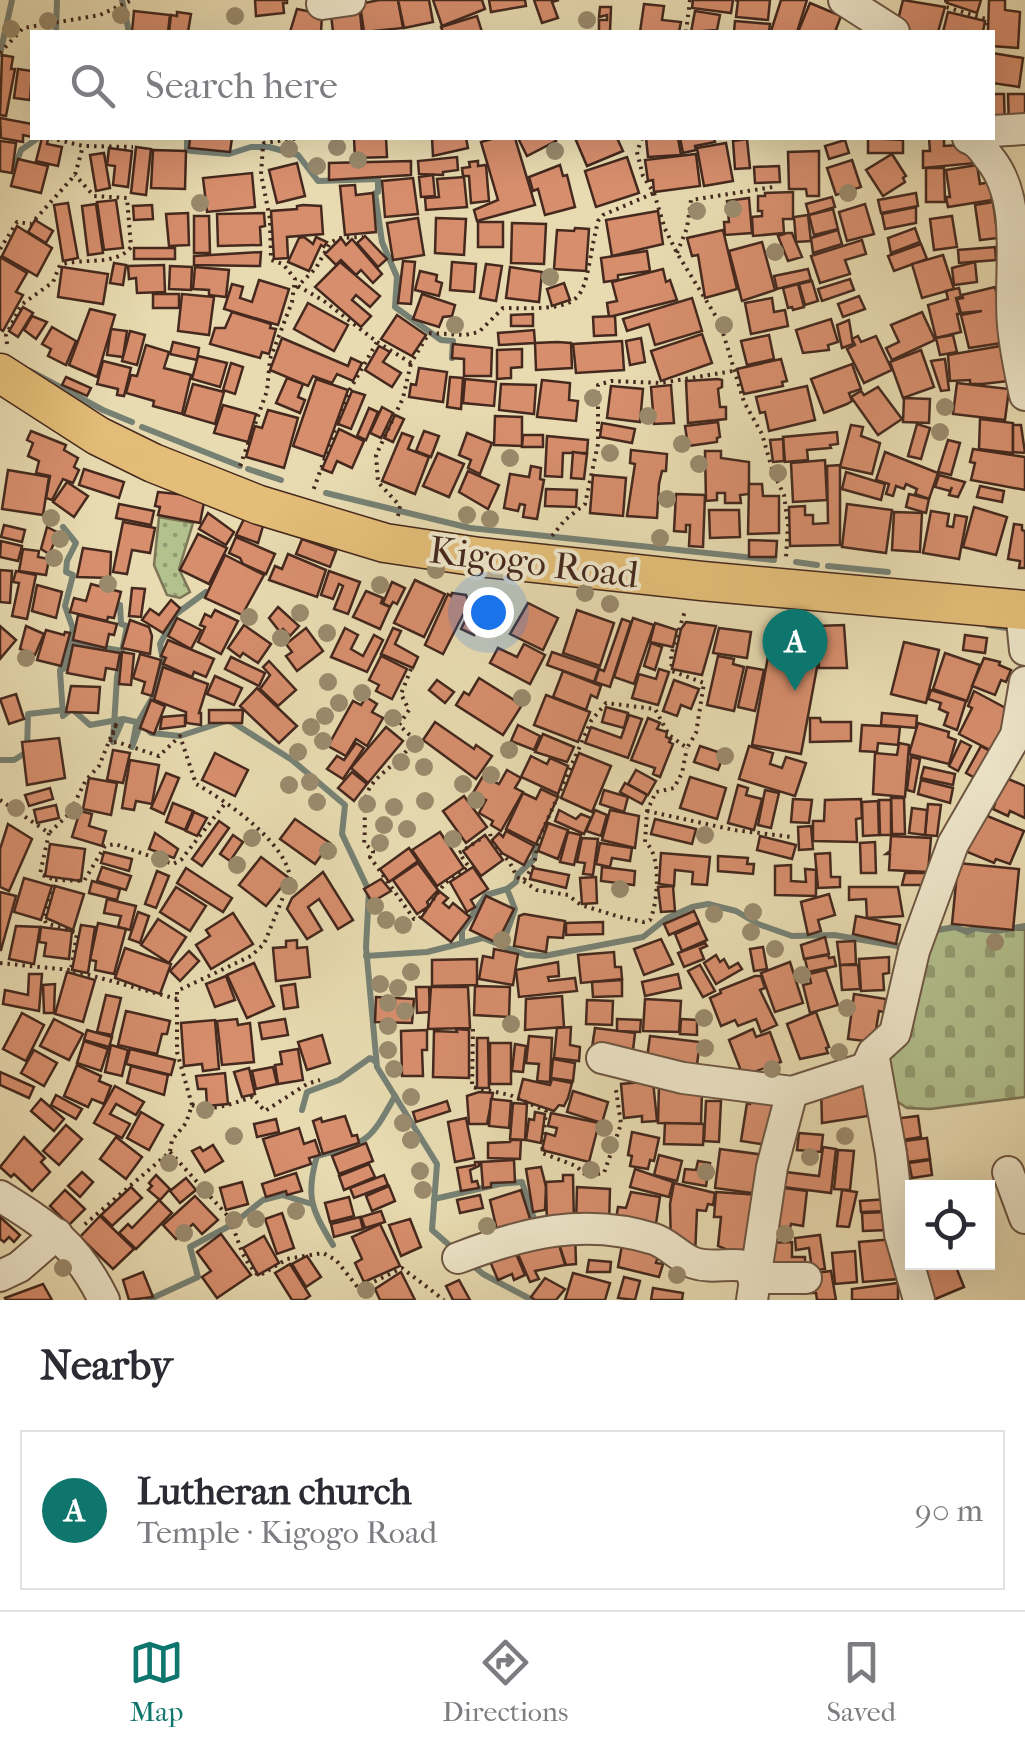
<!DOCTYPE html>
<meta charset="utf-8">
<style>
body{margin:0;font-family:"IM FELL French Canon",serif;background:#f7f7f7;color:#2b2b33}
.controls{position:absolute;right:30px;bottom:30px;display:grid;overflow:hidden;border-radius:0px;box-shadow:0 10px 40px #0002}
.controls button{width:90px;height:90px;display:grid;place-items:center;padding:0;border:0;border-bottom:2px solid #e1e1e2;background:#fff;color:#2b2b33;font:50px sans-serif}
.you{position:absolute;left:488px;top:612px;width:35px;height:35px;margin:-25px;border:8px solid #fff;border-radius:50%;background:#1a73e8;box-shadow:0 0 0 15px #1a73e833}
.badge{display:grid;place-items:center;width:65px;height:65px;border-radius:50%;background:#0f766e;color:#fff;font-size:32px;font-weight:700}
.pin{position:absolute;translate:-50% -82px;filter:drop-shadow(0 2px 5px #0008)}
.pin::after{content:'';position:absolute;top:52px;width:35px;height:30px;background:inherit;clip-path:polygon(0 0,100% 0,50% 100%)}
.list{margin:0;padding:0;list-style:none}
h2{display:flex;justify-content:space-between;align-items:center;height:130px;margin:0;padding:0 40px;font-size:42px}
h2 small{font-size:32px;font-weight:400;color:#7c7c81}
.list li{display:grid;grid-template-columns:65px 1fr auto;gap:30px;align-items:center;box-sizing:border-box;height:160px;margin:0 20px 20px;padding:0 20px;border:2px solid #e1e1e2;border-radius:0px}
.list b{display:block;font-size:38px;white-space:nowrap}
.list p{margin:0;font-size:32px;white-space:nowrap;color:#7c7c81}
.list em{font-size:32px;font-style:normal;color:#7c7c81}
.icon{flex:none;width:55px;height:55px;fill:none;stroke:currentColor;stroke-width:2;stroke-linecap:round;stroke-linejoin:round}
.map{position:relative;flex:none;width:1025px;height:1300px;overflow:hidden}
.search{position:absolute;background:#fff;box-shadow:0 10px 40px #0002;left:30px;right:30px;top:30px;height:110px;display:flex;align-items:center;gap:25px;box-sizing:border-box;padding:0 35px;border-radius:0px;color:#7c7c81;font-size:38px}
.sheet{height:310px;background:#fff}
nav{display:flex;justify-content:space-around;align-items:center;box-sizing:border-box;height:140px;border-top:2px solid #e1e1e2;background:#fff;font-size:28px;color:#7c7c81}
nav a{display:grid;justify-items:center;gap:5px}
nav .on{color:#0f766e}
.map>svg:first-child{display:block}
</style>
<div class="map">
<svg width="1025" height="1300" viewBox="0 0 1025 1300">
<defs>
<pattern id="green-dots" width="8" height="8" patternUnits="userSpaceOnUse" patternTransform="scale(2.5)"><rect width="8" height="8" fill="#b2c18e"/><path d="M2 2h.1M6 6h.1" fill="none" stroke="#939d73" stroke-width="1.8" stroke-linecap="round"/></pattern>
<pattern id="cemetery-stones" width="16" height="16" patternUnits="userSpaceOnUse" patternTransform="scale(2.5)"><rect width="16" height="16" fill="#b2c18e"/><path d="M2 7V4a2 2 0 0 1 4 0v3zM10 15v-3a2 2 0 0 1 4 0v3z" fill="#939d73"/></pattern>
</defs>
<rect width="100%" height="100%" fill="#e8dbb1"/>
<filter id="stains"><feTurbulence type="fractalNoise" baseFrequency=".002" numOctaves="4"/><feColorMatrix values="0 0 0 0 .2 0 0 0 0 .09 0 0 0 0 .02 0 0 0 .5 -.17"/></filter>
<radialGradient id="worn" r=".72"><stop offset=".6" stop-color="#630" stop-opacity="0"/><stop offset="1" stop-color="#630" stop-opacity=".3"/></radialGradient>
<polygon fill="url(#green-dots)" stroke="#7c7556" stroke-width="2.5" points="159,517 193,523 179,569 190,592 180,598 167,595 154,565"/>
<polygon fill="url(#cemetery-stones)" stroke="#7c7556" stroke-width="2.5" points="938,928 1025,930 1025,1097 930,1109 907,1108 886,1094 883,1054"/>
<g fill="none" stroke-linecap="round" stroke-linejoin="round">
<g stroke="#768174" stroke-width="6">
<polyline points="122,0 129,32"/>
<polyline points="56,32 57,0"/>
<polyline points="0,54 12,0"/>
<polyline points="187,138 187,150 192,151 229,154 251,147 269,147 298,155 318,181 378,179 378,192 375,193 382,242 397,277 395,307 441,340 453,341 452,358"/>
<polyline points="14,169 21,150 38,138"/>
<polyline points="30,371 103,410 132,422"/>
<polyline points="142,427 240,466"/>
<polyline points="248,469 281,480"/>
<polyline points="326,493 470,528 774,560"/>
<polyline points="63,527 76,543 67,561 66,572 73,575 65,606 73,629 60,671 63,716 69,711"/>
<polyline points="796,562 817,565"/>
<polyline points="828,566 888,572"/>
<polyline points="120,605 121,624 127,626 117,677 113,742 123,719"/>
<polyline points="987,625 1006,628"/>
<polyline points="60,671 67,667 73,642 122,651"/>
<polyline points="141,723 132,747 136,726 154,695 163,660 160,644 176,614 206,592"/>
<polyline points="0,760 14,760 27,752 28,714 72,709 90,725 123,719 141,723 151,733 180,736 229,720 292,760 345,805 342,834 369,891 366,947 377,1067 437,1164 432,1230 456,1251"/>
<polyline points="932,931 955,927 967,932 975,928 996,931 1025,926"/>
<polyline points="462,943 462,930 486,895 507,889 516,882 518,874 534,859 536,845"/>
<polyline points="502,946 515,909 507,889"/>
<polyline points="366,956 427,952 483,938 526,955 544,956 643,937 667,918 692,907 708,904 736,911 758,924 792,936 834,935 903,947"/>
<polyline points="302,1110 307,1092 339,1080 370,1058 376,1062"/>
<polyline points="434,1199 500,1184 522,1182 535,1222"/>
<path d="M 333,1245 C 312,1210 305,1197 317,1156 C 368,1142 369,1143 395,1096 L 396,1099"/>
<polyline points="469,1262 483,1274 532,1300"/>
<polyline points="148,1300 198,1277 190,1247 233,1224 263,1200 282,1195 312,1204"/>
</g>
</g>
<g fill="#d78e6d" stroke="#45291e" stroke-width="2.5">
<polygon points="255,0 287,0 287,3 283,3 284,13 256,16"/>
<polygon points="379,0 398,0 403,28 364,32 360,4"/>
<polygon points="398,0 429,0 433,22 404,28"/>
<polygon points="433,0 482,0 485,9 442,26"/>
<polygon points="489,0 525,0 526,6 491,12"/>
<polygon points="534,0 559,0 552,2 558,18 542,23"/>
<polygon points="693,0 733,0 731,13 692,8"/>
<polygon points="770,0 768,20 736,17 738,1 735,0"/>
<polygon points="781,0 807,0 797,32 771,31"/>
<polygon points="903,0 945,7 938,32 895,32"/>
<polygon points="948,0 981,0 977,13 947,3"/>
<polygon points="989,0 1005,0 1005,10 1020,12 1018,48 992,46 992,32 988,32"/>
<polygon points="359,3 362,32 333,32 330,6"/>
<polygon points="810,3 841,16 835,32 798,32"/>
<polygon points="644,4 664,6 662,20 681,22 679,32 640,32"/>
<polygon points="600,7 611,7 610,32 599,32 599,20 607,20 607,15 599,17"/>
<polygon points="297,9 322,14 321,32 290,32"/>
<polygon points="134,11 170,15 168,32 132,32"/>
<polygon points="695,11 720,15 717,30 691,32"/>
<polygon points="177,12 191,14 188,32 169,32 171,15 177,16"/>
<polygon points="948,12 985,21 983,32 943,32"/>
<polygon points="477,16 482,32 443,32 441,27"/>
<polygon points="735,21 770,24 769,32 734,32"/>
<polygon points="992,53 1023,58 1019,87 992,83"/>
<polygon points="2,55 13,57 11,69 15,69 6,116 0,115"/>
<polygon points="18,69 32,71 30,100 14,98"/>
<polygon points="992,94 1004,94 1005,130 992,130"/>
<polygon points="1008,94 1025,94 1025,128 1009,128"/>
<polygon points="0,118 32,124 32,137 23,135 23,142 1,138"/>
<polygon points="42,138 48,139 47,144 62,147 58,166 36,161"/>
<polygon points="190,138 232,138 230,152 189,148"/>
<polygon points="354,138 386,138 387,157 355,158"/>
<polygon points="432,138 466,138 468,148 433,156"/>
<polygon points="495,138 515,138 535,205 477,221 474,210 498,200 481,142"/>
<polygon points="518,138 554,138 556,141 527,156"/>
<polygon points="575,138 617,138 623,151 587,166"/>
<polygon points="646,138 678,138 681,155 648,157"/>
<polygon points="680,138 714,138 715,142 695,146 696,150 683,153"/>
<polygon points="868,138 903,140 903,153 868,153"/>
<polygon points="929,138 944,138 944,146 960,145 961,152 972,152 976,163 923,168 923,151 930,151"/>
<polygon points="747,139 750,168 735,169 733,141"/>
<polygon points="845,140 849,153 829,159 825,146"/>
<polygon points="0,141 16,143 12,173 0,171"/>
<polygon points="726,143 733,181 704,186 697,148"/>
<polygon points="136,147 151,149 146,195 131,193"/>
<polygon points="109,148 132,151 128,187 113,185 115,166 107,165"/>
<polygon points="153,150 186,151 185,189 151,188"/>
<polygon points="819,151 819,196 807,196 806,189 789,189 788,152"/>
<polygon points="104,153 110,188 96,191 90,155"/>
<polygon points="696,154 700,186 654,192 653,180 648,181 645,160"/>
<polygon points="892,154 906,176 903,178 905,182 883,196 866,170"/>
<polygon points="457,157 458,170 443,172 443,175 419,174 418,161"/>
<polygon points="627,157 639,193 596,207 585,171"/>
<polygon points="18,159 48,166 41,193 11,186"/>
<polygon points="852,160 861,187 836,195 827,168"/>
<polygon points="411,161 411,175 329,180 329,163"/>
<polygon points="478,161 478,166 486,165 489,201 471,203 469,176 463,176 462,168 470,167 469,162"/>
<polygon points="297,163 305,196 277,203 269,170"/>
<polygon points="560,165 563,176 567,175 575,207 545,215 538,189 533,191 529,177"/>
<polygon points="977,165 980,184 990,182 992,200 948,207 946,197 950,197 946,170"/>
<polygon points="779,166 780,182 755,183 754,167"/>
<polygon points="926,168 944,168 945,202 926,202"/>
<polygon points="252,173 255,207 207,212 203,178"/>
<polygon points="433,175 435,196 421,197 419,177"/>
<polygon points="464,177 467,207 426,210 425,198 439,197 437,179"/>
<polygon points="413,178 418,214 385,217 382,181"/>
<polygon points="355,185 356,195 373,193 376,232 345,235 340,186"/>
<polygon points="793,192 793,219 783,219 784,233 753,236 752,217 762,216 762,211 758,211 758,196 765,196 765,193"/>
<polygon points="916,193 918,206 881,213 878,200"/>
<polygon points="832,197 835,207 809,215 806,204"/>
<polygon points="749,198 752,233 725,235 724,222 729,222 727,201"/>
<polygon points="116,200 123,248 104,250 97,202"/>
<polygon points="993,202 998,238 980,240 975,205"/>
<polygon points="68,203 78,258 63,261 54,205"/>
<polygon points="96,204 103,253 88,255 82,206"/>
<polygon points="865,204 874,234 847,241 839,212"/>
<polygon points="152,205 153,219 134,220 133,206"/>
<polygon points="303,205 321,206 323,234 287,237 288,258 274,259 271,211 297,209 297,206"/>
<polygon points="916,207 916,223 885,229 882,214"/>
<polygon points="833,209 838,229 814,235 809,215"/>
<polygon points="658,211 663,244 612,256 606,220"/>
<polygon points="188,213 189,245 169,246 166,214"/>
<polygon points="264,213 265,226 260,227 261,245 218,246 217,214"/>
<polygon points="808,215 811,241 796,242 794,217"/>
<polygon points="194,216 209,216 210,253 194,253"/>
<polygon points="952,216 957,247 934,250 930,219"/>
<polygon points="418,218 424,255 393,260 387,223"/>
<polygon points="436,218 466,219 464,255 435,253"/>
<polygon points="35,220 53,231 46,243 28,232"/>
<rect x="478" y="222" width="25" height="25"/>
<polygon points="512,223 546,224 544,264 511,263"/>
<polygon points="17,226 52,248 37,276 2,256"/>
<polygon points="575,228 589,229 586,271 554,269 557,230 574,231"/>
<polygon points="915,228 920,242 891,253 888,238"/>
<polygon points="723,230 737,289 705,298 698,255 692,256 687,238"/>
<polygon points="838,230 842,244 813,253 811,238"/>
<polygon points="787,233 792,233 802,257 788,261 778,236"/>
<polygon points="365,236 387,259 378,267 357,243"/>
<polygon points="304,237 313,244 316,237 327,242 324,247 321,245 309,271 288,262 299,238"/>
<polygon points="341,238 346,245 352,239 382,274 373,283 361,270 356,275 341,260 336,265 325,254"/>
<polygon points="862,240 866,254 845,260 850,274 820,283 811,256"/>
<polygon points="762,242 775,290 742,301 729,251"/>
<polygon points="921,244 927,259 894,271 888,256"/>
<polygon points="995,247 996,260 959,263 958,250"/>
<rect x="134" y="248" width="41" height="11"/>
<polygon points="647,251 650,271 618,275 618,280 604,282 601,258"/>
<polygon points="261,252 260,266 194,265 194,256"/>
<polygon points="943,255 954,289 922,298 912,264"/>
<polygon points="0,257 27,273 16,292 23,295 3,331 0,329"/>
<polygon points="403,261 415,262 411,304 398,303"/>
<polygon points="340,262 380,296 370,307 356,295 352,300 371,316 361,327 315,287"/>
<polygon points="452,262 476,264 474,292 450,290"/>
<polygon points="975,262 977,282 954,285 952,268"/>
<polygon points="114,263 126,265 123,285 110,283"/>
<polygon points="486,264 502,266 496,301 480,298"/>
<polygon points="164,265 165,292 137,293 136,278 129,279 128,266"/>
<polygon points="170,266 192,267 191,290 169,289"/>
<polygon points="62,267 108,274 103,304 58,297"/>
<polygon points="195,267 229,270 226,297 209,295 209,290 193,289"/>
<polygon points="510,267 542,272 539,302 506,298"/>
<polygon points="663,269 666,282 670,280 677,300 609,317 607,303 617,301 612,282"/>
<polygon points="808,269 811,280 777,289 774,276"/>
<polygon points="420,271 437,275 436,281 442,283 439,296 415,290"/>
<polygon points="850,279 854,290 822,301 818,289"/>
<polygon points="259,280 289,289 278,325 224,309 232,284 243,287 240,298 252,302"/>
<polygon points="812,281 818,301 805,305 799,284"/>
<polygon points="564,283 570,300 552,306 547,289"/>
<polygon points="798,284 804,307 793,310 792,307 788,308 783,288"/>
<polygon points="995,287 1008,342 969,348 961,315 982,311 961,313 957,299 963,298 962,295"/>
<polygon points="959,288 961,297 956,298 960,314 957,314 961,332 936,338 928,305 948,299 946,291"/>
<rect x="153" y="294" width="26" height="14"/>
<polygon points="182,294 214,297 209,335 178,331"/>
<polygon points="422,294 455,305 452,316 443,317 439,327 413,319"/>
<polygon points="859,296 865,309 843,317 838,304"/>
<polygon points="692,298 702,331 655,345 649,324 627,331 623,319"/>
<polygon points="772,298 774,312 785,310 788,326 751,334 745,303"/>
<polygon points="308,303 348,325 334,351 294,329"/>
<polygon points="23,307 33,313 18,337 9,331"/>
<polygon points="90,309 115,315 97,377 69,365"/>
<polygon points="232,312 271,324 270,328 276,329 269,354 262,352 260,358 210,344 215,328 225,328"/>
<polygon points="922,312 935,340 892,360 886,348 899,342 891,325"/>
<polygon points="533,314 533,326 511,326 511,315"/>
<polygon points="397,315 426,335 412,356 381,339"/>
<polygon points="32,316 47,322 36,339 24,330"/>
<polygon points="615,316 616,335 594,336 593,317"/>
<polygon points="831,319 838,342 828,345 829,350 803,353 796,330"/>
<polygon points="849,320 853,344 842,348 837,325"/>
<polygon points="52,327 76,341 66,365 48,356 51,349 42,344"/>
<polygon points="111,329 127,331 123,357 107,355"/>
<polygon points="534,330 535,343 499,345 498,333"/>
<polygon points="130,331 145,335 137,365 122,361"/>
<polygon points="702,334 712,363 661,381 651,351"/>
<polygon points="769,335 774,359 747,365 741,341"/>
<polygon points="953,335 957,352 940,355 936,338"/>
<polygon points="858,336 861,342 876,336 892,370 864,383 847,349 855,345 852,339"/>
<polygon points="282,338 348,366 351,358 362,363 353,381 337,374 332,383 313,376 308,386 270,370"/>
<polygon points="641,338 645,362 630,365 626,341"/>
<polygon points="622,341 624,370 576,373 573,344"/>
<polygon points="173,342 199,348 197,360 170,354"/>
<polygon points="557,342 571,343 572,368 536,370 535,343"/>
<polygon points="453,344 492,348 491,376 464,376 464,359 452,358"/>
<polygon points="146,345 169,352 164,368 191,375 182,414 153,406 154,401 126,393 131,375 137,376"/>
<polygon points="1006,345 1009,381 982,384 970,384 970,380 950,381 948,355"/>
<polygon points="379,346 390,352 383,362 401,373 392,387 365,370"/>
<polygon points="522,349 522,367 511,368 511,378 497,379 497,350"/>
<polygon points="921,350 934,387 903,398 890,362"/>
<polygon points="198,356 227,363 220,387 192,379"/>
<polygon points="781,359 787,381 782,382 783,386 744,394 737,369"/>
<polygon points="945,359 949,390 941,391 931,361"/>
<polygon points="103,361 131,368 124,396 117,395 118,389 97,384"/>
<polygon points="231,363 243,367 235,394 223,390"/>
<polygon points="852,364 861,389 849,393 852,401 847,404 824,413 811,379"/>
<polygon points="419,368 447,372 443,402 409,397 411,384 416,385"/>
<polygon points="66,377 91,388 87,396 62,385"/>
<polygon points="450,377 463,378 461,409 447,407"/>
<polygon points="287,378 303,384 298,397 305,400 300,413 276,403"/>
<polygon points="316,379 348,390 324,457 293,446"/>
<polygon points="465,379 496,382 494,406 463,403"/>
<polygon points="718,379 722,380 722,387 718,389 720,407 726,407 726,419 688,423 686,381"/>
<polygon points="542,380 570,383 569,400 578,401 576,421 537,417"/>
<polygon points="957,383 1009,389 1005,420 953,414"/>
<polygon points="193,384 224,392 215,424 184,415"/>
<polygon points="501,384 536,385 534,414 499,410"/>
<polygon points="671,385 674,423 654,424 651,387"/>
<polygon points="611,386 643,389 640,422 607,418"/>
<polygon points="807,386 815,420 769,431 765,412 760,413 756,397"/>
<polygon points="878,387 902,419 878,435 851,397 861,391 864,395"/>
<polygon points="352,391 365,395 351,429 338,424"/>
<polygon points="904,398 930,399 929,423 903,422"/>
<polygon points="223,405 256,414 248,442 214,433"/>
<polygon points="382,407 393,413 381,438 370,433"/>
<polygon points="369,408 378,412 366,440 357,436"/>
<polygon points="268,410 298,418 284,468 246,457 255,426 262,428"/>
<polygon points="395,415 404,419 393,442 384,438"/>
<polygon points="495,416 522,417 522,446 494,445"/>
<polygon points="980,419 1013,423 1013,453 979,449"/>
<polygon points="718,422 720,437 717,438 717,442 688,446 685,426"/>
<polygon points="602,423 635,429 632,443 600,437"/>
<polygon points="917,424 930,428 921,459 908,456"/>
<polygon points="851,425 863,427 861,436 880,443 872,474 840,467"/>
<polygon points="1013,425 1021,425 1025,453 1013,452"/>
<polygon points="339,429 364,441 352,468 337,461 332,473 322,469"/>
<polygon points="31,431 66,445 64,450 78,458 74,467 79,470 73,483 63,479 52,500 46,498 50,476 36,473 39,461 28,456 33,443 27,440"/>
<polygon points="424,431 439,436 431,457 416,451"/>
<polygon points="837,432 838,444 830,445 831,448 807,450 808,460 785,462 783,437"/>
<polygon points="402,433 413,437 408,449 429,457 415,494 382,481"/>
<polygon points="467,433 492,443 480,474 468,468 471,460 459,455"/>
<polygon points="523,435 543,435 543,447 522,447"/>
<polygon points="547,436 588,440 587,453 563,453 562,477 545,476"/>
<polygon points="783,439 784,461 773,462 770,440"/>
<polygon points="948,440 960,443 951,475 938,472"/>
<polygon points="973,449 1025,457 1025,490 971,480 975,463 970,462"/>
<polygon points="631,450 667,454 666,471 662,471 659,484 657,518 627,516 635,464 630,463"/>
<polygon points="705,451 721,451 721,458 749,462 749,494 740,495 741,503 725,503 725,493 717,493 717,500 706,501"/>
<polygon points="573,452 587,454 584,479 571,478"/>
<polygon points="885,452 938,473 929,499 915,494 917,489 906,484 904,489 896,486 893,496 886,494 889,484 876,480"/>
<polygon points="438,453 464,464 449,497 423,486"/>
<polygon points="825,460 827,500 793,502 791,463"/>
<polygon points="840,465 840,545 790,546 789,507 805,506 805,515 813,515 813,524 828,523 827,466"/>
<polygon points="531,466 541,468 540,479 544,480 537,519 523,517 525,505 520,504 518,511 504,508 510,474 529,477"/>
<polygon points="84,469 124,482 119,498 79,485"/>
<polygon points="8,470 49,477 43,515 2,509"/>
<polygon points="468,471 499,485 488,509 459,492"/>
<polygon points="846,472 885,484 881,500 842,489"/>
<polygon points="593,475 626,478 623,516 590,513"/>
<polygon points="939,475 965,482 958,497 949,495 952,487 950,491 935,487"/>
<polygon points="67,482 88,496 74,517 53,502"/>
<polygon points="749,484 762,484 763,496 779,496 779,533 748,534"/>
<polygon points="980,486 1004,491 1002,502 977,497"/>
<polygon points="546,489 577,490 576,507 545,506"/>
<polygon points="158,492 205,497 200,523 158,515 160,507 155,506"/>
<polygon points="676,494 705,495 703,547 689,546 690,525 686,525 686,532 674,531"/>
<polygon points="909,494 929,499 926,513 906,507"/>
<polygon points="119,504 154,511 151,525 116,518"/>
<polygon points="847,504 892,510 886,553 842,547"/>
<polygon points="974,507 1007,517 996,555 963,547"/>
<polygon points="709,510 739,510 740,537 710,538"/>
<polygon points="931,511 949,514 947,526 953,527 955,515 967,517 959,559 923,553"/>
<polygon points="894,512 922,513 920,552 892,550"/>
<polygon points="208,513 234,532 226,545 199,529"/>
<polygon points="245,517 263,526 258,543 236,535"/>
<polygon points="123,522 155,528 150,553 132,550 127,574 113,572"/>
<polygon points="1014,524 1022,525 1022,530 1025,531 1025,568 1019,568 1020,561 1008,559"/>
<polygon points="4,525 25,530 22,542 1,537"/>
<polygon points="47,527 59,533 49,554 41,549"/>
<polygon points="198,534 227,548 209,584 180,570"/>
<polygon points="236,537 275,554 266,574 243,564 240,558 229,553"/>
<polygon points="302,539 336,551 330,567 296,554"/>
<polygon points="749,540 777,541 776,557 749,557"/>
<polygon points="1,541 22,546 18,561 0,557"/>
<polygon points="83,548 111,552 110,578 77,577"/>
<polygon points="23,549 39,551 38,557 49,559 46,575 19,571"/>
<polygon points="288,554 326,570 317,597 269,580 275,566 282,569"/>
<polygon points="225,555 264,575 242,615 205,598"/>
<polygon points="0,570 12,571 10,603 0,602"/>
<polygon points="16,571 36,575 27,619 12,616 19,583 13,582"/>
<polygon points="329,571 360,582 348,614 334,609 343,586 339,584 333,599 321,595"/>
<polygon points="415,580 445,594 424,637 394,623"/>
<polygon points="392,582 405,588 397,604 393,602 390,607 383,603"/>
<polygon points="91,584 121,592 114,618 108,617 107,621 70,612 74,598 86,601"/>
<polygon points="37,585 62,592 56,618 32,611"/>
<polygon points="132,588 145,589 141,617 129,616"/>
<polygon points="366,591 383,598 381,603 390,607 380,629 353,617"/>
<polygon points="452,593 466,595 469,603 443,654 425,645 448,594 451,596"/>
<polygon points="171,600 180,608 163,633 142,620 150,609 159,615"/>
<polygon points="528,603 558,618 543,650 510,634"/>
<polygon points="473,605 486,611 474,635 461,629"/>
<polygon points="278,607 299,626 290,636 283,629 280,632 269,618"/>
<polygon points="215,610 238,621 221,654 198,642 205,627 200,625 205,614 211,617"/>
<polygon points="577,610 614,623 600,666 563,653"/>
<polygon points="78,615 117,624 114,635 109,634 106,648 73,640"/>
<polygon points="177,618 201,630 191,649 168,636"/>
<polygon points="633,618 654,625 634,684 614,677"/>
<polygon points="622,619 631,622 610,687 595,682 599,669 604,671"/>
<polygon points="130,620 149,627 152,636 150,654 122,648"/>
<polygon points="686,622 716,626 702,675 672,669 681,629"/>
<polygon points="655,623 677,630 673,647 650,642"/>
<polygon points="244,625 271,644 258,663 243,653 240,657 228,648"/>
<polygon points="844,625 847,668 819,668 817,626"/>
<polygon points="0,626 16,640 0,659"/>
<polygon points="26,626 44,634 35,655 20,649"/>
<polygon points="306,628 323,651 297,671 286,656 292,652 286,644"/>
<polygon points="345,628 358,635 351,649 363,656 374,635 383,640 367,672 331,657"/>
<polygon points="393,628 401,631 395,644 418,657 413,668 381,654"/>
<polygon points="719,628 751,632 747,658 713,653"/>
<polygon points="46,630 64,635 65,632 70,633 61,666 37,660"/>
<polygon points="965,635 987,638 985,653 963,650"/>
<polygon points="168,640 214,659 206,677 194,672 192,677 163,664 166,658 161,656"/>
<polygon points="904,642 939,650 926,703 891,694"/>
<polygon points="651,643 662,647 655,670 644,666"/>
<polygon points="524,644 545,655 530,684 490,663 498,648 517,657"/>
<polygon points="73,645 120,653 117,670 106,668 104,680 67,673"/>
<polygon points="769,651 798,656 799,652 814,655 814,661 818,662 801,754 752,745"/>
<polygon points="122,652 134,654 131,685 119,684"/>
<polygon points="552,652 599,668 594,682 547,665"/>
<polygon points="945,653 980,665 967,701 933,689"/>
<polygon points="140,654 161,660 152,696 142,693 145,682 133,678"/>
<polygon points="381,656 407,669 392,699 376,691 379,685 369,680"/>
<polygon points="718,656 734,659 733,664 744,667 734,711 707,705"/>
<polygon points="231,657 265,673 259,686 225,669"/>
<polygon points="984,658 1000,662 999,665 1011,670 1006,682 1001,680 995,695 972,686"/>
<polygon points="269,661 296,690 278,706 260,689 270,675 263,667"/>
<polygon points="163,667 208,684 199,713 201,713 201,725 186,723 186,712 154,700"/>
<polygon points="747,667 764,670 755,711 738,707"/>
<polygon points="659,669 669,672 658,705 632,698 639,674 656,679"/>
<polygon points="563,671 601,686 597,698 591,695 586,710 553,697"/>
<polygon points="215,676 242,688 234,705 207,694"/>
<polygon points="479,678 522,705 503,735 456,705 464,692 469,695"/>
<polygon points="437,680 454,692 445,703 429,690"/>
<polygon points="674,680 699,689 691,709 681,705 677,716 663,711"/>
<polygon points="71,686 100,687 98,713 66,712"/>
<polygon points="257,688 297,726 279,743 240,706"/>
<polygon points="931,690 966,701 957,730 944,725 948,713 939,709 941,703 928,699"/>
<polygon points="974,691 1013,712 992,751 959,734 972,708 968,706"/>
<polygon points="16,694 24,719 9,724 0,699"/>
<polygon points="546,695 590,712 578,742 534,725"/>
<polygon points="366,697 377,704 372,712 383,718 367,746 356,739 346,756 328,746 353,701 361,705"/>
<polygon points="151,700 165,706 154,734 140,728"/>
<polygon points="606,707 628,713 624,728 602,722"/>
<polygon points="209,710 243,710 242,723 209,723"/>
<polygon points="882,713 917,716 916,728 881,725"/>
<polygon points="185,715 185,726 160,729 162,717"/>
<polygon points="629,715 642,719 628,758 585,743 591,727 621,738"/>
<polygon points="648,718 660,723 657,729 667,732 666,737 671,739 669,742 673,744 660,777 653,774 655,768 631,760"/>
<polygon points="810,718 820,718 821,722 851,722 851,741 810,742"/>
<polygon points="435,722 474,749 476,745 492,756 476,779 423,740"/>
<polygon points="918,723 949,732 948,737 956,740 949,764 909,754"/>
<polygon points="518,725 540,736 534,750 511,741"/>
<polygon points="862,725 900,727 898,745 878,743 877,752 860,751"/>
<polygon points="386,727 403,741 368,783 351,768"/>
<polygon points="543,734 574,747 567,762 535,752"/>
<polygon points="59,738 65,778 27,785 22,742"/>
<polygon points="961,741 971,746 958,771 949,766"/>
<polygon points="356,743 364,748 343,779 327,769 337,756 344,760"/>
<polygon points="899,743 909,745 905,797 873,794 875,753 897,755"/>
<polygon points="700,746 724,754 718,770 694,762"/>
<polygon points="749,746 773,753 770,764 782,768 786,757 806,763 795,796 739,779"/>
<polygon points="981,746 993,753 977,779 966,773"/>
<polygon points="113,750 130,753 123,783 107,780"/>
<polygon points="215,753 248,770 235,796 202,780"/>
<polygon points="579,753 611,766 592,812 561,798"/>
<polygon points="531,756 547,764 550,758 568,766 558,794 521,777"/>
<polygon points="911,757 920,759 914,792 907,790"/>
<polygon points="130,760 159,765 152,804 136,801 134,810 122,808"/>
<polygon points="924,767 955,774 953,785 921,778"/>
<polygon points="507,770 521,778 515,788 523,792 501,831 491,825 493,821 479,813 486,800 473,793 483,776 499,784"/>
<polygon points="636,770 656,781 648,795 628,784"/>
<polygon points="352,772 367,784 354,801 338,788"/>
<polygon points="166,773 179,778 164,814 151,808"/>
<polygon points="999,775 1025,786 1025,818 1010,811 1008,816 993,809 995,804 988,801"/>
<polygon points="690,777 726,788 717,819 680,808"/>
<polygon points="89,778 117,783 111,815 83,809"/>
<polygon points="921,780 953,788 950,803 918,794"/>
<polygon points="625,783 647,795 642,804 620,792"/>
<polygon points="738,785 748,788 746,795 762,799 754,830 728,823"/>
<polygon points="50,788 53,799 29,806 25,795"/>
<polygon points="541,789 558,797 536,844 506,829 523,793 536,799"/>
<polygon points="604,790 628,797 624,812 600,804"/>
<polygon points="765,790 779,793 771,828 758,825"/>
<polygon points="464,796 487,827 466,843 443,811"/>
<polygon points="891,798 904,798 905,834 892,834"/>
<polygon points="793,799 812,800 809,823 791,822"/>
<polygon points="861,799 862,818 856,819 857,842 813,841 813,821 824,821 825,800"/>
<polygon points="879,800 891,800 891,835 880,835"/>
<polygon points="878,801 879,835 863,836 862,802"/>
<polygon points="173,803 193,811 185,830 166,822"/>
<polygon points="928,804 941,805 937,836 925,835"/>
<polygon points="56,805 59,818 37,823 34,810"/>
<polygon points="912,808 927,810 925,835 909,833"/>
<polygon points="559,810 576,819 581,814 591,818 584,834 555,821"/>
<polygon points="595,810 607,815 601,836 586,831"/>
<polygon points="610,810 639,816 635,848 602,840"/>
<polygon points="80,811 92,814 89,826 106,831 102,846 72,837"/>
<polygon points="194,812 207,818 197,836 186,831"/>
<polygon points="980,813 1024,831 1010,864 996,859 994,863 960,849"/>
<polygon points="295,819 330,843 315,864 280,839"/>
<polygon points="655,819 696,829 692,844 651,834"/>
<polygon points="219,821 229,828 202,866 192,859"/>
<polygon points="548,823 568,830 558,859 538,851"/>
<polygon points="8,824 32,839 9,891 0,887 0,849"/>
<polygon points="811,826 813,849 799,850 798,827"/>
<polygon points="506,831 534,846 524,865 502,853 492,840 499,833 503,837"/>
<polygon points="440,832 464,868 437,886 412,850"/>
<polygon points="568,832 581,835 574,865 560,862"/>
<polygon points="155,833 178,849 174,858 149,849"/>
<polygon points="233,835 243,842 230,861 220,854"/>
<polygon points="485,835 503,860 481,876 463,851"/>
<polygon points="760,836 796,845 792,859 757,850"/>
<polygon points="891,836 931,838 928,872 889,870 890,854 886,854 890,851"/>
<polygon points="582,838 598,839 593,875 583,874 585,863 577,862"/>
<polygon points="875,842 876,873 861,873 860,843"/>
<polygon points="600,843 632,848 630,861 612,858 610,867 596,864"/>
<polygon points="50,844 85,849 81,881 45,876"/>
<polygon points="409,848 418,861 389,882 380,869"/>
<polygon points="104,852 132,859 129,871 101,863"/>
<polygon points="661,853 710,857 707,885 692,884 693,872 675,870 674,886 659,884"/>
<polygon points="830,853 831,877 840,877 840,887 818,888 815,854"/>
<polygon points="718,856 748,858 747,864 754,864 753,874 718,871"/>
<polygon points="261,857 289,878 266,906 239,885"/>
<polygon points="418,863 438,890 427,902 429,906 417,914 393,880"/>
<polygon points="958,863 1019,869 1013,930 952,924"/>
<polygon points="791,865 791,881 806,882 805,869 816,870 816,896 775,895 775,866"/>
<polygon points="102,867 131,876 126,890 97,881"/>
<polygon points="473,867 488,889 471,900 475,907 467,912 450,882"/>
<polygon points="602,867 635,871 634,885 601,881"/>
<polygon points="186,868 232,898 223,912 177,883"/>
<polygon points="533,868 569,875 566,888 530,879"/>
<polygon points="157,871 169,876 156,908 145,904"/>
<polygon points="323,872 353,920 338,929 319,899 308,907 322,930 307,939 287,909 292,898"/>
<polygon points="905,873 926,873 928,885 902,885"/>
<polygon points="596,877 597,903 582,904 580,878"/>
<polygon points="24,878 52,886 41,920 14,912"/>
<polygon points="381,879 391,891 372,902 364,889"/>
<polygon points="92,881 120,889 117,900 89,893"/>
<polygon points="55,886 84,894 73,930 46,918"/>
<polygon points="673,886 675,911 661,912 658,887"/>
<polygon points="176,887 206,906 190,931 160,912"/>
<polygon points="849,887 898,887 903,916 867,918 866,899 849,900"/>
<polygon points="439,891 448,898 443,903 449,908 453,903 470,917 451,942 421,918"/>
<polygon points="0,892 16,896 1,950 0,950"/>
<polygon points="829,894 835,915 818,920 821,931 808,935 801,902"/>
<polygon points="486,896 514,909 497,943 470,930"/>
<polygon points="107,899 136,906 130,930 118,927 121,916 104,913"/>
<polygon points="694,911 699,922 669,935 664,924"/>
<polygon points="138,912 149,916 140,943 129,939"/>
<polygon points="233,913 253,944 211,969 196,945 210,936 206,930"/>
<polygon points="524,914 565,921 563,938 548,937 546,952 514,946 519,916"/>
<polygon points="856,916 900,925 896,944 853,934"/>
<polygon points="158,919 186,937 169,963 141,945"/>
<polygon points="603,922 603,934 566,935 566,923"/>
<polygon points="98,923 126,929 114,974 95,970 96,961 90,960"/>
<polygon points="699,923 707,940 682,951 675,934"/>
<polygon points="81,925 95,927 88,973 72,970"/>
<polygon points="16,926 40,927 34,964 9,959"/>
<polygon points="41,927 72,931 69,959 44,956 46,943 39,942"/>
<polygon points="825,937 829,954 804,959 801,945"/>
<polygon points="661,939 673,964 644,975 634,949"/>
<polygon points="297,940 297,948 307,947 310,977 276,981 273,948 286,947 286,941"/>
<polygon points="855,941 856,964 840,965 837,942"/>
<polygon points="705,943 707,946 700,949 704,959 684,967 678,953"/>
<polygon points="763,947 767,969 754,971 750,949"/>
<polygon points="125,948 171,964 160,994 115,978"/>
<polygon points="494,949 518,954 513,985 479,979 483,956 493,958"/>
<polygon points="189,951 199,961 180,981 170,971"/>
<polygon points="614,952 615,967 621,967 622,979 581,983 578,955"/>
<polygon points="716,955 720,962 724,959 729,968 738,963 742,969 716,984 704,963"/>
<polygon points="828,955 829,958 834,957 836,966 808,972 805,959"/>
<polygon points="889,957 889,973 883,974 884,990 861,991 859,959"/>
<polygon points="477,959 477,985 432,986 432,960"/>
<polygon points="558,962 559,976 548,977 549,981 575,978 577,991 519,997 516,970"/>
<polygon points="790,962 803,1003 775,1012 761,973"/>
<polygon points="254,963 274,1006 247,1018 227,975"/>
<polygon points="700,965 715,991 703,997 688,971"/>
<polygon points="840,965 858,965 860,989 842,990"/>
<polygon points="826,970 838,1005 810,1013 803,985 811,983 809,974"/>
<polygon points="67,972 95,980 83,1022 55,1014"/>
<polygon points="29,974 42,974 39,1011 3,1004 5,990 28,995"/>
<polygon points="678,974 681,988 645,996 642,982"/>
<polygon points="226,976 235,1000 215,1007 206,984"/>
<polygon points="755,976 761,976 765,988 760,990 777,1025 761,1032 756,1019 738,1026 735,1020 721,1026 710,998 721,993 720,990"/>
<polygon points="622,980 622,996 593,997 592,982"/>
<polygon points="55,984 54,1013 44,1013 43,985"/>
<polygon points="295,984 298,1007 284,1009 281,986"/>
<polygon points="475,986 510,987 509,1017 474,1015"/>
<polygon points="416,987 429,987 430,1012 417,1013"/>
<polygon points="431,987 468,987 470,1028 428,1029"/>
<polygon points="854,994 886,999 884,1012 879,1011 874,1042 848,1039"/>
<polygon points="106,995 121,998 112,1035 97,1032"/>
<polygon points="562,996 564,1027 525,1030 526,999"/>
<polygon points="376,997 414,999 412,1023 375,1022"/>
<polygon points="645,999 681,1001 679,1032 643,1031"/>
<polygon points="587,1000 613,1001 612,1025 586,1024"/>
<polygon points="126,1011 170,1021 167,1034 162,1034 157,1054 118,1045"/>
<polygon points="816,1012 829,1047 826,1048 828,1053 800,1059 787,1024"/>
<polygon points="22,1013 44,1025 26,1061 3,1049"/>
<polygon points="54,1019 83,1034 69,1060 40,1046"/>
<polygon points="237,1019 238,1025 250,1023 254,1062 222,1065 217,1021"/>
<polygon points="285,1019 288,1035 262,1039 259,1023"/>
<polygon points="617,1019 641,1020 640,1032 617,1031"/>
<polygon points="681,1019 697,1020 697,1035 680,1034"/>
<polygon points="215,1020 219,1069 203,1071 202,1064 184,1066 181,1023"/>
<polygon points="571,1027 570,1045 580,1047 579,1061 554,1058 557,1028"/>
<polygon points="595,1028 635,1033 632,1059 591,1054"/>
<polygon points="456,1029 469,1030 469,1078 433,1077 434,1031 457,1032"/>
<polygon points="753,1029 756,1037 770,1032 781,1062 743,1076 729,1040"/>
<polygon points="87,1030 112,1037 109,1047 84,1040"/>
<polygon points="427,1030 427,1050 422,1050 423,1076 402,1076 401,1031"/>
<polygon points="322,1035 330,1063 307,1070 298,1042"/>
<polygon points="529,1036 552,1038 550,1082 537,1081 539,1064 526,1063"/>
<polygon points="650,1036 700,1042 696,1072 646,1066"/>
<polygon points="477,1038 488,1038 489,1088 477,1088"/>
<polygon points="84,1041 108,1049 101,1071 77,1063"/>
<rect x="490" y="1043" width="21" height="41"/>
<polygon points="515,1044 526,1046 523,1072 512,1071"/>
<polygon points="111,1045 128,1050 122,1076 105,1072"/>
<polygon points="130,1049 175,1060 171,1075 126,1064"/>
<polygon points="298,1049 303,1080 278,1084 275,1065 282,1064 280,1052"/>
<polygon points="34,1050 57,1063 44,1086 21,1073"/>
<polygon points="553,1059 575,1063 573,1081 551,1078"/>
<polygon points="77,1065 101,1076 99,1081 111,1086 104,1104 92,1099 88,1107 64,1096"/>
<polygon points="131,1066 168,1075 164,1095 127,1083"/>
<polygon points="273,1067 277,1084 256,1089 252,1071"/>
<polygon points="249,1068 255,1094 242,1097 234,1072"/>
<polygon points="0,1072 34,1087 29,1098 0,1085"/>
<polygon points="225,1073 228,1104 207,1106 206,1089 198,1089 196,1076"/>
<polygon points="523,1079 550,1085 552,1079 572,1083 568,1098 564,1106 559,1105 554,1111 518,1099"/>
<polygon points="863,1080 868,1116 822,1123 821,1086"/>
<polygon points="653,1081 657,1121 642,1122 642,1116 624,1118 621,1084"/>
<polygon points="659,1085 702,1091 701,1124 658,1123"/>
<polygon points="115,1086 144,1102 136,1115 116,1104 110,1114 130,1124 122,1138 94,1123"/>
<polygon points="573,1091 608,1102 602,1123 567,1112"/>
<polygon points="479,1092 493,1093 487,1124 469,1124 467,1096"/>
<polygon points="56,1095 82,1109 76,1119 51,1105"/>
<polygon points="41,1099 64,1119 54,1131 31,1111"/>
<polygon points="491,1099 511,1101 509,1128 489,1126"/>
<polygon points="751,1100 774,1103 767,1145 741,1141 747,1103 750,1104"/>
<polygon points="447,1101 450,1111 416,1122 413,1112"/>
<polygon points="706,1101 721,1101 719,1142 704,1141"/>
<polygon points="513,1103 527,1104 525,1140 510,1139"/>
<polygon points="141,1112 163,1125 149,1150 127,1138"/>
<polygon points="535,1112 545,1114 541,1143 526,1140 529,1119 534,1120"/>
<polygon points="551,1113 599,1123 589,1162 542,1150 546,1133 555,1136 557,1128 548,1126"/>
<polygon points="345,1116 352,1136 357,1135 359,1143 323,1154 313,1121 321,1118 322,1122"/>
<polygon points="918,1116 921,1137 896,1141 893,1119"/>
<polygon points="466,1118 474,1158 455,1162 448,1122"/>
<polygon points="276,1119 279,1132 257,1137 254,1124"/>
<polygon points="665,1123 704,1124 703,1145 664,1144"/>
<polygon points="66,1125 82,1139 59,1165 43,1151"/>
<polygon points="299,1128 304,1144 315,1140 320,1155 309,1158 311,1164 275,1176 263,1139"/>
<polygon points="632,1132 659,1138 654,1161 650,1160 648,1169 630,1166 632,1156 628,1155"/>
<polygon points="799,1133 823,1135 821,1152 797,1150"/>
<polygon points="24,1137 45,1158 41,1162 50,1172 32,1191 14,1174 11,1177 0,1167"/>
<polygon points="116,1137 142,1157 126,1179 100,1159"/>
<polygon points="927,1138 930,1159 908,1162 905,1141"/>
<polygon points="511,1140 521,1140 520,1159 488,1158 488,1143 510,1142"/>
<polygon points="366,1143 373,1161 339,1174 332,1156"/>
<polygon points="213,1145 223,1161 205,1172 192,1151 200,1147 203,1151"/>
<polygon points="823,1147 836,1149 831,1193 775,1186 777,1171 819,1176"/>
<polygon points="720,1149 765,1155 759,1194 715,1188"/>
<polygon points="838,1150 854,1151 850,1190 834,1189"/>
<polygon points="659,1155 682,1161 677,1181 654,1175"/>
<polygon points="514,1160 515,1182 491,1183 491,1187 483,1188 481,1162"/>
<polygon points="930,1160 932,1175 912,1178 909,1163"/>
<polygon points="698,1161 710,1163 706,1186 683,1182 685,1169 696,1170"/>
<polygon points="475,1162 479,1162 479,1166 470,1170 472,1182 477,1181 479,1188 461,1191 457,1168 475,1165"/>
<polygon points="369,1164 375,1177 344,1190 339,1176"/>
<polygon points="541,1167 546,1187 545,1210 533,1212 526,1169"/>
<polygon points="635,1169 673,1182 669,1197 630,1187"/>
<polygon points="82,1172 93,1182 80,1197 68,1186"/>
<polygon points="296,1173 302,1191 287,1195 286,1191 266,1197 262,1184"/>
<polygon points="156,1175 170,1189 160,1200 148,1190 152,1186 149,1183"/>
<polygon points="384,1175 388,1185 354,1198 350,1188"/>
<polygon points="563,1175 573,1175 574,1225 547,1226 546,1182 563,1181"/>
<polygon points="186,1178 196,1190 180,1203 170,1191"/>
<polygon points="242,1182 248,1204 226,1210 220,1188"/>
<polygon points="674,1183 715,1193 713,1205 708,1204 706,1211 697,1210 695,1256 671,1246 670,1204"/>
<polygon points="389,1186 395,1201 372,1211 366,1196"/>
<polygon points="131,1187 142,1198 112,1226 101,1215"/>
<polygon points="577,1187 610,1189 609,1226 576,1225"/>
<polygon points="776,1187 807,1191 803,1226 791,1224 790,1228 771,1226"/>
<polygon points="65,1190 85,1209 69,1225 50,1206"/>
<polygon points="521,1190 533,1228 499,1239 490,1200"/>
<polygon points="842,1190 857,1192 849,1227 837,1226"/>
<polygon points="631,1192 660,1197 654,1237 614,1231 618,1207 626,1208"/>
<polygon points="716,1192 760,1195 749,1259 728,1257 728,1250 718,1246 721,1217 714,1217"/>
<polygon points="480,1195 483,1208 460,1213 457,1200"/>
<polygon points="195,1196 218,1220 202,1234 193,1224 176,1239 163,1225"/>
<polygon points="349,1197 354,1216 330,1222 325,1203"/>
<polygon points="888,1199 888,1211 861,1212 860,1201"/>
<polygon points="159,1200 172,1213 136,1249 119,1233 128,1224 132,1228"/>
<polygon points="381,1211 385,1222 365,1228 361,1217"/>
<polygon points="887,1212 888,1230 863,1231 862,1213"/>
<polygon points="282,1213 294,1248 277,1254 265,1219"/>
<polygon points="100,1216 134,1249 113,1269 80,1237"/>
<polygon points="0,1217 20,1235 14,1242 9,1237 4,1242 0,1239"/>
<polygon points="360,1217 363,1229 334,1237 331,1224"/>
<polygon points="410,1219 421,1247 401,1256 389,1225"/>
<polygon points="380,1224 400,1266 364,1282 355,1263 362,1259 352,1237"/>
<polygon points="555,1231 565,1265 535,1271 539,1279 530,1282 514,1245"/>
<polygon points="575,1231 576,1264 566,1265 557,1238"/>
<polygon points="221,1234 251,1275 217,1298 202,1277 211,1271 197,1252"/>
<polygon points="624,1234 662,1243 656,1263 663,1264 659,1277 618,1267"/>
<polygon points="820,1235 825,1269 812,1270 809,1248 796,1250 795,1238"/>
<polygon points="264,1236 279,1263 258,1275 243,1248"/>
<polygon points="894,1239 898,1279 863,1282 859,1242"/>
<polygon points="792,1242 792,1257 805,1257 805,1272 761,1274 765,1243"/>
<polygon points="514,1249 525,1275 514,1280 512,1274 498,1280 489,1259"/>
<polygon points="855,1251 857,1282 835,1284 832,1253"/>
<polygon points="307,1256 321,1277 306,1287 292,1264"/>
<polygon points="589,1260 611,1262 610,1272 587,1272"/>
<polygon points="938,1262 954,1262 964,1287 933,1300 922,1269"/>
<polygon points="290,1264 310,1296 304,1300 292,1300 275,1273"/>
<polygon points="831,1271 836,1300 817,1300 816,1293 811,1293 808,1274"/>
<polygon points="143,1272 153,1297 129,1300 123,1280"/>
<polygon points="401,1272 415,1300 380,1300 375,1289"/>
<polygon points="573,1273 610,1283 605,1300 565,1300"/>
<polygon points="624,1277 640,1281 635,1300 618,1298"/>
<polygon points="545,1278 565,1289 556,1300 535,1300 531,1297"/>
<polygon points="459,1280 470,1300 453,1300 446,1286"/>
<polygon points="898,1283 898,1300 852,1300 852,1289"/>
<polygon points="43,1284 52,1300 6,1300 5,1298"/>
<polygon points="653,1288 683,1293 682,1300 651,1300"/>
</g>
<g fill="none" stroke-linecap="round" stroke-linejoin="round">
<g stroke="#6e5643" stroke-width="34">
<g id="minor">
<polyline points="844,0 894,32"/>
<polyline points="322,4 350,0"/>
<polyline points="992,131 1025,129"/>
<path d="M 968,138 C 979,142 983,150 990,159 C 1025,202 1008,272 1013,325 C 1015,349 1020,372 1025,395"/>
<polyline points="1021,610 1025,650"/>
<polyline points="873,1053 891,1154 900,1234 919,1300"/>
<polyline points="602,1058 683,1078 792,1092 866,1068 873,1053 895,1033 914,951 953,844 1016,735 1025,682"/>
<polyline points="1008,1172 1025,1218"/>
<path d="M 0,1196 C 51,1228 77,1245 104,1300"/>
<path d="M 458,1258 C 523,1233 585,1217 654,1239 C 669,1244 680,1258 694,1263 C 715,1270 735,1260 755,1269"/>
<polyline points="0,1276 19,1267 57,1234"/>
<polyline points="753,1278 806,1278"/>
<polyline points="752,1300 772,1167 792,1092"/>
</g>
</g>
<g stroke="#45291e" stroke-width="41">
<polyline id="major" points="0,373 98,436 153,463 259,505 385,543 479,557 702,581 1025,610"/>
</g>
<g stroke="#45291e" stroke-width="4" stroke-dasharray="2.5 5" stroke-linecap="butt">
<polyline points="946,0 946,7 986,19 986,32"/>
<polyline points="686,32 690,0"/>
<polyline points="0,53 23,28 100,15 132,0"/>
<polyline points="50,138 83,146 133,147"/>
<polyline points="642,138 637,152 643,176 654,193 665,229 677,253 720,323 744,402 762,434 773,472 784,495 788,525 786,558"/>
<polyline points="0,249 17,222 31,224 75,175 83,146"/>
<polyline points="677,253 687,228 691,200 773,187"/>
<polyline points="298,286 324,301 377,342 349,391 313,491"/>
<polyline points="296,288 316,268 330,243 339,238 363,237"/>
<path d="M 377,342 L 411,363 L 429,333 L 465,335 L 479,332 L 503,308 C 596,310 579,302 598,221 L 603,215 L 654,193"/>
<path d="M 7,344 L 6,335 L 21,305 L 53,282 L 60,265 C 83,257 115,267 131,247 L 127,198 L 94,196 L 75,175"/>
<polyline points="240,466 267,391 270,359 292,302 295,279 283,264 271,260 270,219 261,174 263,146 264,143 300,138"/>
<polyline points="398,516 400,506 378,482 376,455 403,398 411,363"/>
<polyline points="552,536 565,520 585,504 598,444 598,385 611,381 661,383 733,371"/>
<path d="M 411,669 L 401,694 L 409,710 L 399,725 L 414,739 C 402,764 373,774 367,794 C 363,809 366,827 364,843 L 373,851 L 373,856 L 370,857 L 414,919 L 419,919 L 445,883 L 469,867 L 459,853 L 490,833 L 492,844 L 509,861 L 517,877 L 537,890 L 568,895 L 581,905 L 620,917 L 643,922 L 650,920 C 658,903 662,854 645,842 L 647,811 L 656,792 L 674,788 L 682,773 L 687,748"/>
<path d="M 0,800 L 49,833 L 69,814 L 86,780 L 99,766 L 117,722 L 110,743 L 117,742 L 159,756 L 180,736 L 196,784 C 225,800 289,844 290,880 L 264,944 L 251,956 L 177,991 L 177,1052 L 192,1105 L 186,1123 L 172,1140 L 170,1152 L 84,1225"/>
<polyline points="647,811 734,830 792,837"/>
<polyline points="49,833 40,874 55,880"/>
<polyline points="524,880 534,865 538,841 591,721 606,703 655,709 669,735 687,748 696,733 704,683 672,671 671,655 685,611"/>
<polyline points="0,963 71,970"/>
<polyline points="177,999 71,970 77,933 46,923 44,918 55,880 84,881 105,846 115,844 173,864 181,860 227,801"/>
<polyline points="473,1029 472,1087 510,1095 546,1111 542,1153 576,1166 586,1175 604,1173 621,1124 616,1090"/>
<path d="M 192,1105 C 214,1112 231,1104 252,1097 L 265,1111 L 307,1084 L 320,1080"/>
<path d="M 170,1152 L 226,1214 C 240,1236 237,1255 259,1276 L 287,1259 L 323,1253 L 336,1260 L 359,1289 L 402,1268 L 444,1300"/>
</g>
<use href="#minor" stroke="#f0e8cc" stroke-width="30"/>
<use href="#major" stroke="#e4be78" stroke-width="38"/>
</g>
<g fill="#9a8a6c">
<circle cx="121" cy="15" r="9"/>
<circle cx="235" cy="16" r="9"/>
<circle cx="587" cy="20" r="9"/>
<circle cx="48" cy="21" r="9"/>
<circle cx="11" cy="29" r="9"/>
<circle cx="337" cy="147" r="9"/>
<circle cx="289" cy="149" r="9"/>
<circle cx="555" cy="151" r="9"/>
<circle cx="358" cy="160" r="9"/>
<circle cx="317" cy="166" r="9"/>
<circle cx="848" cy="193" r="9"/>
<circle cx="200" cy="203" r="9"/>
<circle cx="733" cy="209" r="9"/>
<circle cx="697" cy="211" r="9"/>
<circle cx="775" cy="252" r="9"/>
<circle cx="550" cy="277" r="9"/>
<circle cx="455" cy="325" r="9"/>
<circle cx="724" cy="325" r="9"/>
<circle cx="593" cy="398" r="9"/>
<circle cx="945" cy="407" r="9"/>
<circle cx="648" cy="416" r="9"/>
<circle cx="940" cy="432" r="9"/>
<circle cx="682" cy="444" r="9"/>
<circle cx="610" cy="453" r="9"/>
<circle cx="510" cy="458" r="9"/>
<circle cx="699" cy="464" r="9"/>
<circle cx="778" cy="473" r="9"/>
<circle cx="667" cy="499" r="9"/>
<circle cx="467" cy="515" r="9"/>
<circle cx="51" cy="518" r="9"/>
<circle cx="490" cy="519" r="9"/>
<circle cx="660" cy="538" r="9"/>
<circle cx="60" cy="539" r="9"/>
<circle cx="54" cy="558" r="9"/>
<circle cx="436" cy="570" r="9"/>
<circle cx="108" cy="584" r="9"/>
<circle cx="380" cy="585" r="9"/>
<circle cx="585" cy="593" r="9"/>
<circle cx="610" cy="604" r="9"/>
<circle cx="300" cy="613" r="9"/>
<circle cx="249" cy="617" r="9"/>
<circle cx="327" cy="633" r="9"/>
<circle cx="281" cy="638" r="9"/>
<circle cx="26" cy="658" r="9"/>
<circle cx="328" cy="682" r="9"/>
<circle cx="362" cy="693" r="9"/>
<circle cx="522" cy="698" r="9"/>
<circle cx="339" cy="703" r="9"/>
<circle cx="325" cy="716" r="9"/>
<circle cx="393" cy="718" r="9"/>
<circle cx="311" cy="727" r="9"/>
<circle cx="323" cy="741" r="9"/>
<circle cx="415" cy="744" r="9"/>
<circle cx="509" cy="750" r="9"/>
<circle cx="298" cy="752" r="9"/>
<circle cx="725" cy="756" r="9"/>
<circle cx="401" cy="762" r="9"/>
<circle cx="424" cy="767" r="9"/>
<circle cx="491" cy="775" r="9"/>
<circle cx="310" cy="782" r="9"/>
<circle cx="463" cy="784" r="9"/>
<circle cx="289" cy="785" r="9"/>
<circle cx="476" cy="800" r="9"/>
<circle cx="425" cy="801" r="9"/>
<circle cx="317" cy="802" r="9"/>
<circle cx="367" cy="804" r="9"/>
<circle cx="394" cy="807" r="9"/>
<circle cx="16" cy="808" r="9"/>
<circle cx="74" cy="811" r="9"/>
<circle cx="384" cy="825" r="9"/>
<circle cx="407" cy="829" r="9"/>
<circle cx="705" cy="835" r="9"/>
<circle cx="252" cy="838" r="9"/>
<circle cx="453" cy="839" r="9"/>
<circle cx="380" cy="843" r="9"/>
<circle cx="328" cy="851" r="9"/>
<circle cx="160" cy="859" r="9"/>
<circle cx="237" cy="865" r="9"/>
<circle cx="289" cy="886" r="9"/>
<circle cx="620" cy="889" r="9"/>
<circle cx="375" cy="906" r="9"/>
<circle cx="753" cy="912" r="9"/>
<circle cx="714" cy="914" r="9"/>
<circle cx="386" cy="920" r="9"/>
<circle cx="403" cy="925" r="9"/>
<circle cx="751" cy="932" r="9"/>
<circle cx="502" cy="940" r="9"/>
<circle cx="995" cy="942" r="9"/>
<circle cx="775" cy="949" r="9"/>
<circle cx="411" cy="972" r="9"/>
<circle cx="802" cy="975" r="9"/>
<circle cx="380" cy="984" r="9"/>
<circle cx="398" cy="988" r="9"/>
<circle cx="388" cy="1003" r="9"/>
<circle cx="847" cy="1008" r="9"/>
<circle cx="405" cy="1011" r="9"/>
<circle cx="704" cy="1018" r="9"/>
<circle cx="511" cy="1024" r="9"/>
<circle cx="388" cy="1026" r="9"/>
<circle cx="705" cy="1048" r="9"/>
<circle cx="388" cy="1050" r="9"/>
<circle cx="839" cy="1052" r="9"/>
<circle cx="394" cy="1069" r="9"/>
<circle cx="772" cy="1069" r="9"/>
<circle cx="411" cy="1097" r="9"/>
<circle cx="205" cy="1110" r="9"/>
<circle cx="403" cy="1123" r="9"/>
<circle cx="604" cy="1128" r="9"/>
<circle cx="234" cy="1136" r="9"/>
<circle cx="845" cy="1136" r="9"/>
<circle cx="411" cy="1140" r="9"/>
<circle cx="610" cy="1145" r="9"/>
<circle cx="810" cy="1157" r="9"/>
<circle cx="169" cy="1163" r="9"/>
<circle cx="591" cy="1170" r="9"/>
<circle cx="420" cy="1171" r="9"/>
<circle cx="706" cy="1172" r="9"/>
<circle cx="205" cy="1190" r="9"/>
<circle cx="423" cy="1190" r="9"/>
<circle cx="296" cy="1211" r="9"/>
<circle cx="256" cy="1219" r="9"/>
<circle cx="234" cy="1220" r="9"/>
<circle cx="487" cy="1226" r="9"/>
<circle cx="184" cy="1233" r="9"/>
<circle cx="785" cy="1234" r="9"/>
<circle cx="63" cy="1268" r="9"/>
<circle cx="677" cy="1275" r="9"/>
<circle cx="366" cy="1290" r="9"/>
</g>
<g text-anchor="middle" stroke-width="8" stroke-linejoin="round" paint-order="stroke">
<g font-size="38" fill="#45291e" stroke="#f0e8cc">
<text transform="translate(534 562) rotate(7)" y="13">Kigogo Road</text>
</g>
</g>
<rect width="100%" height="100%" filter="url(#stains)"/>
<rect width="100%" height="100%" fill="url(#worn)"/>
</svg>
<div class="controls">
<button><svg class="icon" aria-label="locate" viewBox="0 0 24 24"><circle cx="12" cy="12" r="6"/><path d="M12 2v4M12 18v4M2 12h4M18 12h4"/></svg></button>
</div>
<div class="you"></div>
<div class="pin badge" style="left:795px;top:691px">A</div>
<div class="search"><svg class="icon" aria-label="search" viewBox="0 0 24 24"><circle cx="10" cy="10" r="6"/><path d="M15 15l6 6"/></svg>Search here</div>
</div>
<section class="sheet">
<h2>Nearby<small></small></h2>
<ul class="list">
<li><span class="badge">A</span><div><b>Lutheran church</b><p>Temple · Kigogo Road</p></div><em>90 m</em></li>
</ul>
</section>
<nav>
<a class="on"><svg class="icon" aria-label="map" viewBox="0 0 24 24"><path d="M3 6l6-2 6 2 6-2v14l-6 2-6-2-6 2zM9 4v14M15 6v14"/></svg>Map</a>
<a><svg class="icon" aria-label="directions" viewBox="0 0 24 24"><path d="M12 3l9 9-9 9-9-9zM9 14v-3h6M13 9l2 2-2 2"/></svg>Directions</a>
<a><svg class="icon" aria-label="saved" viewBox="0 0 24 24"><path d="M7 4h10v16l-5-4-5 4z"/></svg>Saved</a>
</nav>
